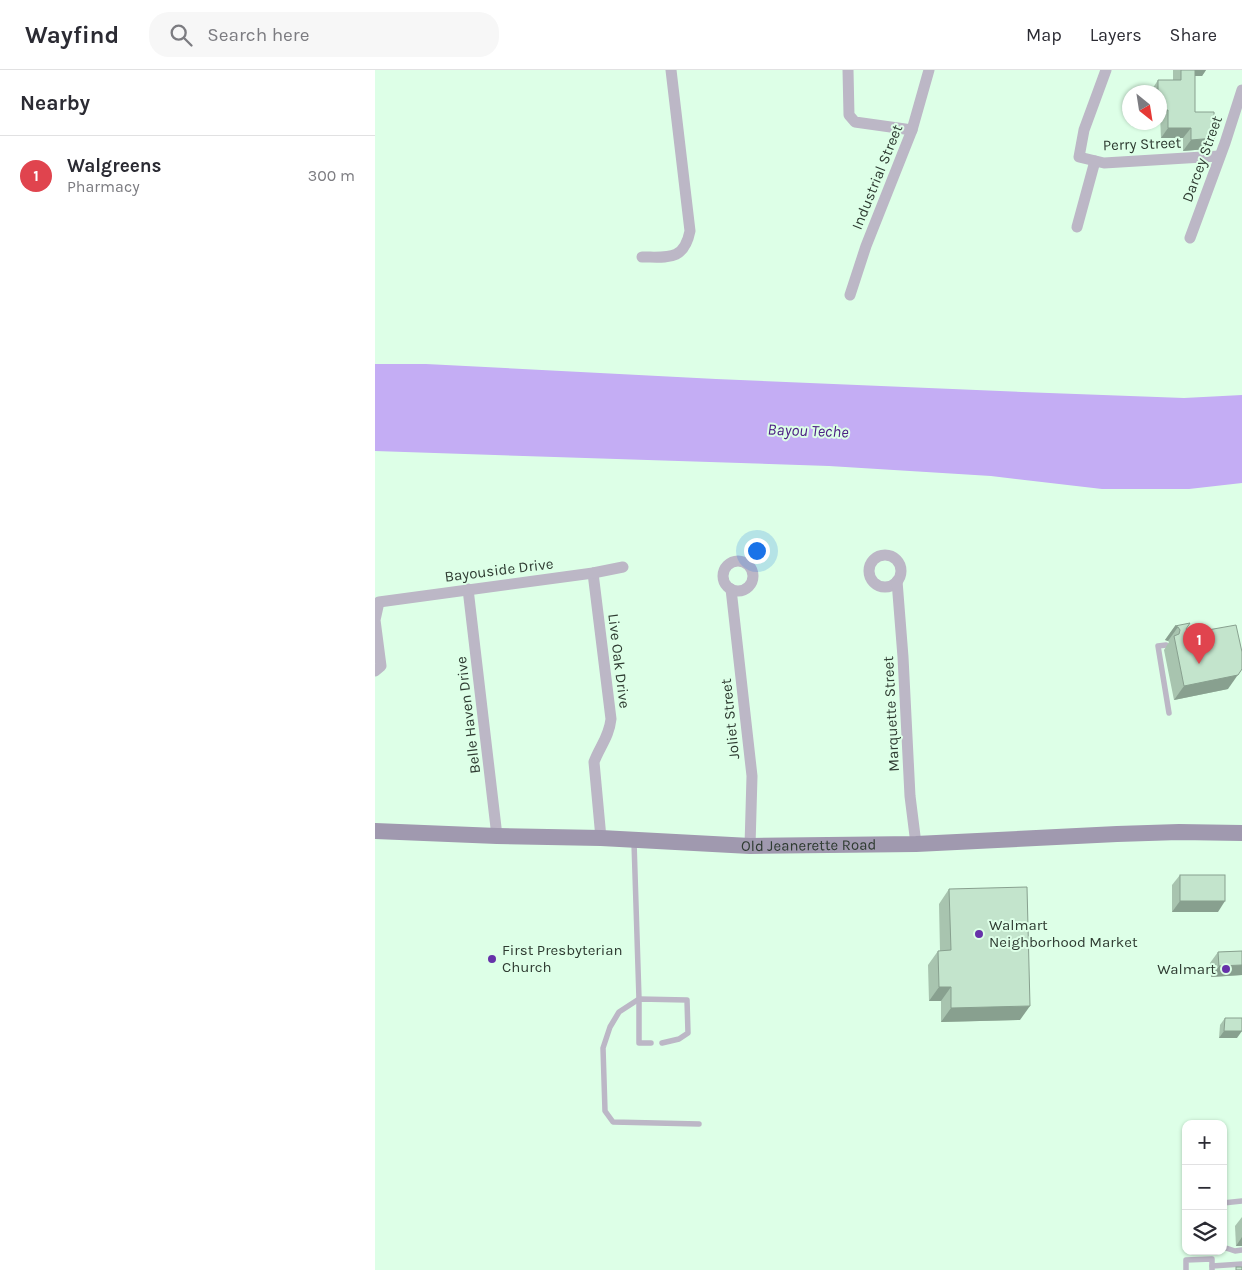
<!DOCTYPE html>
<meta charset="utf-8">
<style>
body{margin:0;font-family:Karla,sans-serif;background:#f7f7f7;color:#2b2b33}
.controls{position:absolute;right:15px;bottom:15px;display:grid;overflow:hidden;border-radius:10px;box-shadow:0 1px 4px #0004}
.controls button{width:45px;height:45px;display:grid;place-items:center;padding:0;border:0;border-bottom:1px solid #e1e1e2;background:#fff;color:#2b2b33;font:25px sans-serif}
.compass{position:absolute;left:747px;top:15px;width:45px;height:45px;border-radius:50%;background:#fff;box-shadow:0 1px 4px #0004;rotate:150deg}
.you{position:absolute;left:381px;top:480px;width:18px;height:18px;margin:-12px;border:4px solid #fff;border-radius:50%;background:#1a73e8;box-shadow:0 0 0 8px #1a73e833}
.badge{display:grid;place-items:center;width:32px;height:32px;border-radius:50%;background:#1a73e8;color:#fff;font-size:16px;font-weight:700}
.pin{position:absolute;translate:-50% -41px;filter:drop-shadow(0 1px 2px #0008)}
.pin::after{content:'';position:absolute;top:26px;width:18px;height:15px;background:inherit;clip-path:polygon(0 0,100% 0,50% 100%)}
.list{margin:0;padding:0;list-style:none}
h2{display:flex;justify-content:space-between;align-items:center;height:65px;margin:0;padding:0 20px;font-size:21px}
h2 small{font-size:16px;font-weight:400;color:#7c7c81}
.list li{display:grid;grid-template-columns:32px 1fr auto;gap:15px;align-items:center;box-sizing:border-box;height:80px;padding:0 20px;border-top:1px solid #e1e1e2}
.list b{display:block;font-size:19px;white-space:nowrap}
.list p{margin:0;font-size:16px;white-space:nowrap;color:#7c7c81}
.list em{font-size:16px;font-style:normal;color:#7c7c81}
.icon{flex:none;width:28px;height:28px;fill:none;stroke:currentColor;stroke-width:2;stroke-linecap:round;stroke-linejoin:round}
.map{position:relative;flex:none;width:867px;height:1200px;overflow:hidden}
header{display:flex;align-items:center;gap:30px;box-sizing:border-box;height:70px;padding:0 25px;background:#fff;border-bottom:1px solid #e1e1e2}
header strong{font-size:24px}
nav{display:flex;gap:28px;margin-inline-start:auto;font-size:18px}
.search{width:350px;height:45px;background:#f7f7f7;display:flex;align-items:center;gap:12px;box-sizing:border-box;padding:0 18px;border-radius:20px;color:#7c7c81;font-size:19px}
main{display:flex}
aside{flex:1;background:#fff}
.map>svg:first-child{display:block}
</style>
<header>
<strong>Wayfind</strong>
<div class="search"><svg class="icon" aria-label="search" viewBox="0 0 24 24"><circle cx="10" cy="10" r="6"/><path d="M15 15l6 6"/></svg>Search here</div>
<nav><a>Map</a><a>Layers</a><a>Share</a></nav>
</header>
<main>
<aside>
<h2>Nearby<small></small></h2>
<ul class="list">
<li><span class="badge" style="background:#e0444e">1</span><div><b>Walgreens</b><p>Pharmacy</p></div><em>300 m</em></li>
</ul>
</aside>
<div class="map">
<svg width="867" height="1200" viewBox="0 0 867 1200">
<rect width="100%" height="100%" fill="#ddffe7"/>
<polygon fill="#c4adf4" points="0,294 51,294 341,309 647,322 809,328 867,325 867,413 814,419 727,419 616,406 454,396 0,381"/>
<g fill="none" stroke-linecap="round" stroke-linejoin="round">
<g stroke="#bcb7c6" stroke-width="5.5">
<polyline points="791,575 783,576 794,643"/>
<polyline points="259,772 264,929 244,942 235,957 228,978 230,1041 238,1052 324,1054"/>
<polyline points="276,973 264,973 264,929 312,930 313,963 304,969 287,973"/>
<polyline points="848,1133 867,1131"/>
<polyline points="848,1177 860,1181 867,1180"/>
<polyline points="837,1196 867,1194"/>
<polyline points="811,1200 811,1190 837,1189 837,1200"/>
</g>
<g stroke="#bcb7c6" stroke-width="11">
<polyline points="473,0 474,45 480,52 537,60"/>
<polyline points="731,0 709,60 704,87 729,93 844,86"/>
<polyline points="702,157 720,91"/>
<polyline points="815,168 850,73 867,20"/>
<path d="M 267,187 C 293,187 309,191 315,161 L 296,0"/>
<polyline points="475,225 491,176 537,60 554,0"/>
<circle cx="510" cy="501" r="16"/>
<circle cx="363" cy="506" r="15"/>
<path d="M 218,503 L 236,649 C 234,667 225,676 219,692 L 226,768"/>
<polyline points="522,511 528,587 535,726 541,774"/>
<polyline points="93,519 122,766"/>
<polyline points="356,519 377,706 375,776"/>
<polyline points="0,601 6,596 0,550 4,532 218,503 248,497"/>
</g>
<path stroke="#a099af" stroke-width="16" id="s1" d="M 0,761 L 122,766 L 226,768 L 375,776 L 541,774 L 742,764 L 804,762 L 867,763"/>
</g>
<g fill="#a8c4af">
<polygon points="798,0 831,0 827,6 820,6 820,42 840,68 832,79 808,81 808,68 786,68 784,22 776,22 776,21 783,10 798,10"/>
<polygon points="800,556 811,559 853,619 799,630 789,580 794,572 793,571 790,570"/>
<polygon points="805,805 843,842 797,842 797,815"/>
<polygon points="574,819 645,950 566,952 566,931 554,931 553,895 563,881 565,881 564,834"/>
<polygon points="867,881 867,905 836,907 835,893 843,882"/>
<polygon points="850,948 862,968 844,968 845,955"/>
<polygon points="867,1147 867,1176 861,1176 860,1156"/>
</g>
<g fill="#88a08f">
<polygon points="816,0 831,0 827,6 812,6"/>
<polygon points="784,40 793,40 786,51 784,51"/>
<polygon points="793,58 816,58 808,68 786,68"/>
<polygon points="840,68 832,79 808,81 816,70"/>
<polygon points="800,556 803,557 793,571 790,570"/>
<polygon points="867,599 853,619 799,630 809,616"/>
<polygon points="805,831 850,831 843,842 797,842"/>
<polygon points="867,895 867,905 836,907 844,896"/>
<polygon points="564,917 576,917 566,931 554,931"/>
<polygon points="655,936 645,950 566,952 576,938"/>
<polygon points="849,961 867,961 862,968 844,968"/>
<polygon points="867,1167 867,1176 861,1176"/>
</g>
<g fill="#c3e4cc" stroke="#88a08f">
<polygon points="806,0 820,0 820,42 839,42 840,68 816,70 816,58 793,58 793,40 784,40 784,22 783,22 783,10 806,10"/>
<polygon points="815,553 811,559 813,562 816,563 861,555 867,582 867,599 863,605 809,616 799,566 804,564 805,560 803,557 800,556"/>
<rect x="805" y="805" width="45" height="26"/>
<polygon points="652,817 655,936 576,938 576,917 564,917 563,881 576,880 574,819"/>
<polygon points="867,881 867,895 844,896 843,882"/>
<polygon points="850,948 867,948 867,961 849,961"/>
<rect x="861" y="1197" width="6" height="3"/>
</g>
<g fill="#6632a9" stroke="#ddffe7" stroke-width="2">
<circle cx="604" cy="864" r="5"/>
<circle cx="117" cy="889" r="5"/>
<circle cx="851" cy="899" r="5"/>
</g>
<g text-anchor="middle" stroke-width="4" stroke-linejoin="round" paint-order="stroke">
<g font-size="15" fill="#2e3b31" stroke="#ddffe7">
<text transform="translate(767 74) rotate(-2)" y="5">Perry Street</text>
<text transform="translate(827 89) rotate(-70)" y="5">Darcey Street</text>
<text transform="translate(502 107) rotate(-68)" y="5">Industrial Street</text>
<text transform="translate(124 500) rotate(-7)" y="5">Bayouside Drive</text>
<text transform="translate(244 591) rotate(83)" y="5">Live Oak Drive</text>
<text transform="translate(516 644) rotate(-93)" y="5">Marquette Street</text>
<text transform="translate(93 645) rotate(-97)" y="5">Belle Haven Drive</text>
<text transform="translate(355 649) rotate(-96)" y="5">Joliet Street</text>
<text dy="5" stroke="none"><textPath href="#s1" startOffset="434">Old Jeanerette Road</textPath></text>
</g>
<g font-size="15" fill="#2e3b31" stroke="#ddffe7" text-anchor="start">
<text x="614" y="860">Walmart<tspan x="614" dy="17">Neighborhood Market</tspan></text>
<text x="127" y="885">First Presbyterian<tspan x="127" dy="17">Church</tspan></text>
<text x="841" y="904" text-anchor="end">Walmart</text>
</g>
<g font-size="16" font-style="italic" fill="#4d2084" stroke="#ddffe7">
<text transform="translate(433 360) rotate(2)" y="6">Bayou Teche</text>
</g>
</g>
</svg>
<div class="controls">
<button>+</button>
<button>−</button>
<button><svg class="icon" aria-label="layers" viewBox="0 0 24 24"><path d="M12 4l9 5-9 5-9-5zM3 14l9 5 9-5"/></svg></button>
</div>
<svg class="compass" viewBox="-18 -18 36 36"><path d="M0-13l5 13h-10z" fill="#e53935"/><path d="M0 13l5-13h-10z" fill="#7c7c81"/></svg>
<div class="you"></div>
<div class="pin badge" style="left:824px;top:594px;background:#e0444e">1</div>
</div>
</main>
